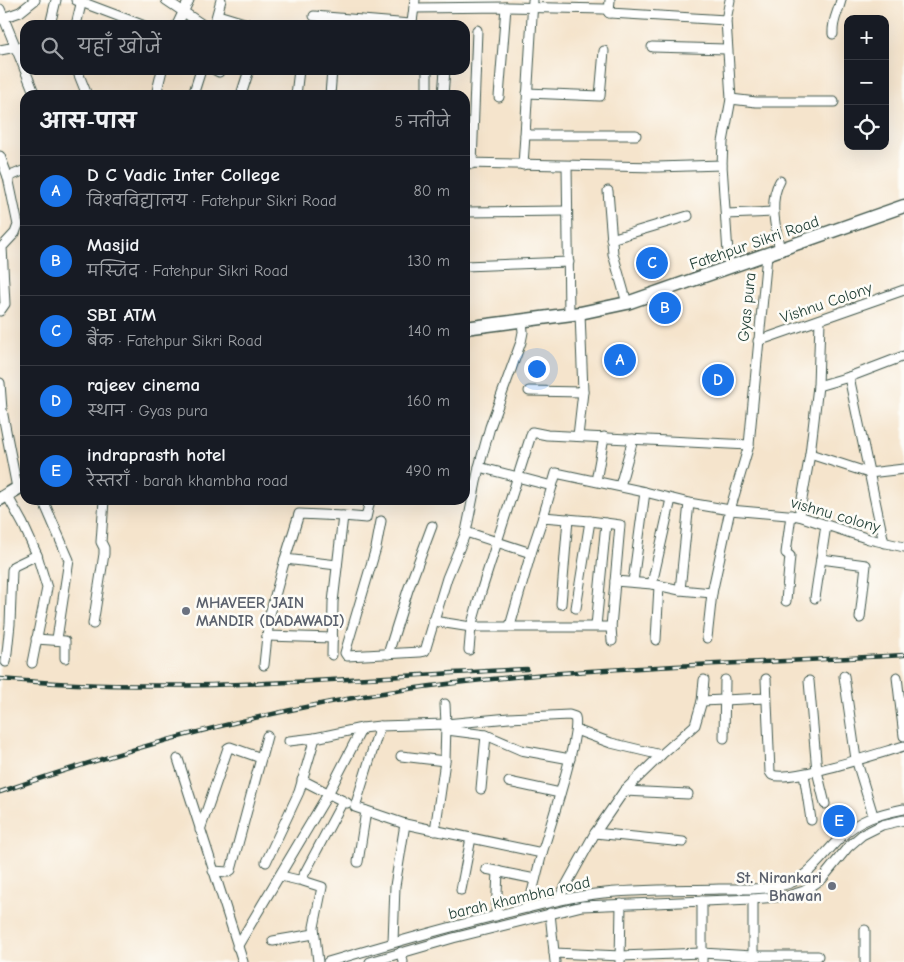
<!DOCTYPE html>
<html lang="hi">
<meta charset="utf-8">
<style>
body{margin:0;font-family:"Comic Neue","Playpen Sans Deva",sans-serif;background:#242831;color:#f1f3f6}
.controls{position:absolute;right:15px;top:15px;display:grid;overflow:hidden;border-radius:10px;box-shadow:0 5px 20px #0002}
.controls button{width:45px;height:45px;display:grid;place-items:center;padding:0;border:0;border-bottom:1px solid #363941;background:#171b24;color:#f1f3f6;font:25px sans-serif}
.you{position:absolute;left:536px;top:368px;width:18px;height:18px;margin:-12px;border:4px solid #fff;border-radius:50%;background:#1a73e8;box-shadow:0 0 0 8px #1a73e833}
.badge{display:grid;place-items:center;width:32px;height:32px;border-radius:50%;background:#1a73e8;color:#fff;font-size:16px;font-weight:700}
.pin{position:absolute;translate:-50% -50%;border:2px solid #fff;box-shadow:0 1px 5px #0006}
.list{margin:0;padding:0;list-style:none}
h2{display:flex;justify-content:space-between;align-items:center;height:65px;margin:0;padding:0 20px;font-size:21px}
h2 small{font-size:16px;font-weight:400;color:#9ea1a6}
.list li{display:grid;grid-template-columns:32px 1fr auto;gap:15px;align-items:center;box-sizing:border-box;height:70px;padding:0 20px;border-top:1px solid #363941}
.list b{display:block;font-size:19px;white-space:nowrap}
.list p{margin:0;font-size:16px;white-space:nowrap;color:#9ea1a6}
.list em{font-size:16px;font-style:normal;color:#9ea1a6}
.icon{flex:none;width:28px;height:28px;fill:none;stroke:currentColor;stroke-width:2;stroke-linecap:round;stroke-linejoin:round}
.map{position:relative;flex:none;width:904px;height:962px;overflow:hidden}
.search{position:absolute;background:#171b24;box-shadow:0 5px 20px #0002;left:20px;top:20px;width:450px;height:55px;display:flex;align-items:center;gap:12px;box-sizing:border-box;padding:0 18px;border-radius:15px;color:#9ea1a6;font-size:19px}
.panel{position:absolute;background:#171b24;box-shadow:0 5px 20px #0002;left:20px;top:90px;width:450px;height:415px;border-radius:15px}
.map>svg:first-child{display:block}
</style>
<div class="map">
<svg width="904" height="962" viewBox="0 0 904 962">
<rect width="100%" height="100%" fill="#fdfcf7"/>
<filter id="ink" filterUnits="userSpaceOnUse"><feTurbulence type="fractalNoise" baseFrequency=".02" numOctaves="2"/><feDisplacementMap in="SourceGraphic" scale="10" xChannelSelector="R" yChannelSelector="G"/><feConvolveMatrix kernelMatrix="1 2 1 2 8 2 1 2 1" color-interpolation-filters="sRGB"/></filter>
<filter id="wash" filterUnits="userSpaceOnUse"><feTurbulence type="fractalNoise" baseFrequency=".0096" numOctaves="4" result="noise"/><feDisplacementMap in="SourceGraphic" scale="20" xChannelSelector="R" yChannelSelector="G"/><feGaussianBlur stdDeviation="1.12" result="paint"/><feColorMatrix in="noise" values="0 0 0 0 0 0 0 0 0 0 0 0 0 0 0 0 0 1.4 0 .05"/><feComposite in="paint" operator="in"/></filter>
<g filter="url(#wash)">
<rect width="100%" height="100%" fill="#f5e4cc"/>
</g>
<g filter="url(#ink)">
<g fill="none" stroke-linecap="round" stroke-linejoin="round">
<g stroke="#3f564b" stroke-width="11">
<g id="street">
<polyline points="76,0 142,25"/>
<polyline points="166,0 203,25"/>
<polyline points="533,0 525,135 636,135"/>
<polyline points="414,8 507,7 605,9 610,13 726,20"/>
<polyline points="0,9 25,70"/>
<polyline points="609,13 610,0"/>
<polyline points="218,15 251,25"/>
<polyline points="314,16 410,24 412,22 415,0"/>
<polyline points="0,19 20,12 35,0"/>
<polyline points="50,25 56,0"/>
<polyline points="76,25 82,0"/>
<polyline points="177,25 189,0"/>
<polyline points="214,25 221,0"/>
<path d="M 833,34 C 832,20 838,13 841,0"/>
<polyline points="652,47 727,49"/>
<polyline points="0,50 16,47 25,48"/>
<polyline points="25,70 35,95"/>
<polyline points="77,70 87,95"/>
<polyline points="215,70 219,72"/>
<polyline points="527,93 600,96 604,51"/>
<polyline points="156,95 162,70"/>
<polyline points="193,95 201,70"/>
<polyline points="241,95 249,70"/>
<polyline points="296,95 299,70"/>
<polyline points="330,95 332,70"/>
<polyline points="427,95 427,70"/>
<polyline points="443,95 445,70"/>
<polyline points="499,97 506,7"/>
<polyline points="731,99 756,102 834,102"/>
<polyline points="0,156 8,177 25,170"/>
<polyline points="465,163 657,167 722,165"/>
<polyline points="472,164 477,30"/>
<polyline points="523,165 525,135"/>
<polyline points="567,166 569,314"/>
<polyline points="608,191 613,254 627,303"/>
<polyline points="465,212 566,211"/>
<polyline points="726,214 774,212"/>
<polyline points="611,239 688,216"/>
<path d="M 780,251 C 776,229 768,201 780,181"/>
<polyline points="465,266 569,262"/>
<polyline points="729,268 722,165 723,142 731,99 726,20 730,0"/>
<polyline points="0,311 5,304 2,247 15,233 18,225 8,177"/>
<polyline points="758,341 904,290"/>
<polyline points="849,377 884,543"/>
<polyline points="0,383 2,410 17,488"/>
<polyline points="818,386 849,377 904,356"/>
<polyline points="529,391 583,392 580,313"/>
<polyline points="578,436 583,392"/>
<polyline points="810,454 869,473 904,469"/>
<polyline points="479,467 552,486"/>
<polyline points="596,481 604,437"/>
<polyline points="620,486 633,439"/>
<polyline points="7,495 23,524 37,555"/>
<polyline points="43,500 69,560 57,639"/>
<polyline points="799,516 810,454 818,386 820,320"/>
<polyline points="543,517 556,473 645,492 689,503 730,510 799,516 869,539 904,547"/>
<polyline points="381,521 376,548 345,653 347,656 420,652 425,651 447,578 466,532 479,467 490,427 521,342 523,332 522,320"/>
<polyline points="466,532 531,553"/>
<polyline points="285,559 270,614 267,636 333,638"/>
<polyline points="821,559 866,565 860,618"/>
<polyline points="337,565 285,559 299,514 343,516"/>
<polyline points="615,581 652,584 680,590 712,593"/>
<polyline points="633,582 645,492"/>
<polyline points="652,584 671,499"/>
<polyline points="680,590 689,503"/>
<polyline points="815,598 826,525"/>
<polyline points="786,601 790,556 786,553 791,515"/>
<polyline points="561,604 568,519"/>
<polyline points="576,608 590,521"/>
<polyline points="433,621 471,627 611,627"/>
<polyline points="93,624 104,554 104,548 101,542 104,500"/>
<polyline points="510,626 531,553 543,517 590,521 620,525 611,627 612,641"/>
<polyline points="596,626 606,523"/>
<polyline points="707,638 712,593 730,510 749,445 767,255"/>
<polyline points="36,639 65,641 65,658"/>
<polyline points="656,640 659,586"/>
<polyline points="469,650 471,627 481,592 532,432 547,435 749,445"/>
<polyline points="388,654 408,590 432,526"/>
<polyline points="332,655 333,602 343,516 366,518 370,500"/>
<polyline points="6,662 10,624 12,570 14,566 37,555 47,588 32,663"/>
<polyline points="264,665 267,636"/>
<polyline points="844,676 856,759 873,815"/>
<polyline points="897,677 904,736"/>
<path d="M 766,679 L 770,772 L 772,775 C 793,782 879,753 904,746"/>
<polyline points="809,681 817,771 825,804"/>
<polyline points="702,701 766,698"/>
<path d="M 445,704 L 446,724 L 509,718 L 569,715 L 575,717 C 581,734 549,830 542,853"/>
<polyline points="380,726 355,807 405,824 542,853 528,908"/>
<polyline points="362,728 380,726 446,724 445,761 435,831"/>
<polyline points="447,730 486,735 521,750 570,759"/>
<polyline points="576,730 611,743 661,755"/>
<polyline points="724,738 725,680"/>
<polyline points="289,741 315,738"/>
<polyline points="401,756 445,761"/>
<polyline points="178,759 243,962"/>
<polyline points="804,774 811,820"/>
<polyline points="302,780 347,803"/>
<polyline points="509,782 560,793"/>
<polyline points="481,789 486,735"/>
<polyline points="624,791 688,794"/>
<polyline points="200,830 228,748 230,747 261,758"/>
<polyline points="595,833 683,842"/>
<polyline points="358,862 366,811"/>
<polyline points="486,869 535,879"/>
<polyline points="213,871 228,872 231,870 267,736"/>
<polyline points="281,876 298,880 302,878 343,801"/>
<polyline points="300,880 322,887 314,927 318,962"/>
<polyline points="461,890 471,838"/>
<polyline points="558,900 595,833 624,791 661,755 695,725 702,701 704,680"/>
<polyline points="702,901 702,962"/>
<polyline points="550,913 555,962"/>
<polyline points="496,916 498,871"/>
<polyline points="865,930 865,962"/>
<polyline points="273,941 314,934"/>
<polyline points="393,942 395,886 405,824"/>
<polyline points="237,947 328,794 362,728 315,738 299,792 266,862"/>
<polyline points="401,952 403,962"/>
<polyline points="554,953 621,956 702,953 753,956 818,956"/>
<path d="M 328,962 C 385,945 441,929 499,915 C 531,907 562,898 595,894 C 636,889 678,890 719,889 C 740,889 762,890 783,885 C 809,879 822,855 840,838 C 859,819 879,814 904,809"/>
<polyline points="370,962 453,938 582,906 753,899 788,896 804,891 822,879 848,847 862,835 882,825 904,820"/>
<polyline points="620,962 621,904"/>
<polyline points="753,962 753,899"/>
</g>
</g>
<g stroke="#3f564b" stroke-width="15">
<g id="primary">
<polyline points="465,328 580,313 627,303 904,206"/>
<polyline points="0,499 25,484"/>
</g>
</g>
<use href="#street" stroke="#fff" stroke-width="9"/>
<use href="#primary" stroke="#fff" stroke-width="12"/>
<g stroke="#1f3d34" stroke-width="4.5">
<g id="rail">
<path d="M 0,679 C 175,695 352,678 527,669"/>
<path d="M 0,792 C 131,747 264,710 402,690 C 568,666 737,665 904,655"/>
</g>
</g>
<use href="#rail" stroke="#fdfcf7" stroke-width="2.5" stroke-dasharray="8" stroke-linecap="butt"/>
</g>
</g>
<g fill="#6b7280" stroke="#fdfcf7" stroke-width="2">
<circle cx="186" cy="611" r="5"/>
<circle cx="832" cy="886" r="5"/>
</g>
<g text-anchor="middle" stroke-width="5" stroke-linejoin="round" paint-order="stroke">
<g font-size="16" fill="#1f3d34" stroke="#fdfcf7">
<text transform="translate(754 242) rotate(-19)" y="6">Fatehpur Sikri Road</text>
<text transform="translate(826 302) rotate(-19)" y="6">Vishnu Colony</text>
<text transform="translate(746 307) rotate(-84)" y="6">Gyas pura</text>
<text transform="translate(836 514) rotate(16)" y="6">vishnu colony</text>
<text transform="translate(519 897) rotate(-13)" y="6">barah khambha road</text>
</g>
<g font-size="16" font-weight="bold" fill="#5b616d" stroke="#fdfcf7" text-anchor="start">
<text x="196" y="608">MHAVEER JAIN<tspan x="196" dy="18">MANDIR (DADAWADI)</tspan></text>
<text x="822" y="883" text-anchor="end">St. Nirankari<tspan x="822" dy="18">Bhawan</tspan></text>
</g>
</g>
</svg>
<div class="controls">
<button>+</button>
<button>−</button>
<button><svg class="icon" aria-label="locate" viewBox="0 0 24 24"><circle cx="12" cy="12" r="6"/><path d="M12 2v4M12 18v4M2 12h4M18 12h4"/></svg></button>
</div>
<div class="you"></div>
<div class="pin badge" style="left:620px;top:360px">A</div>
<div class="pin badge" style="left:665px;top:308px">B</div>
<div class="pin badge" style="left:652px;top:263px">C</div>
<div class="pin badge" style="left:718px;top:380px">D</div>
<div class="pin badge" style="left:839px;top:821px">E</div>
<div class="search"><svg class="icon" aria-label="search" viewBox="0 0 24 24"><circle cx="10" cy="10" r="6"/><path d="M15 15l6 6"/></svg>यहाँ खोजें</div>
<section class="panel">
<h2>आस-पास<small>5 नतीजे</small></h2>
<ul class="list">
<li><span class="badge">A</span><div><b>D C Vadic Inter College</b><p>विश्वविद्यालय · Fatehpur Sikri Road</p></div><em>80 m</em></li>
<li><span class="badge">B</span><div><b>Masjid</b><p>मस्जिद · Fatehpur Sikri Road</p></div><em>130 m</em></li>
<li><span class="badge">C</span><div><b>SBI ATM</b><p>बैंक · Fatehpur Sikri Road</p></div><em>140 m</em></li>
<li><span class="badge">D</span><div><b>rajeev cinema</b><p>स्थान · Gyas pura</p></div><em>160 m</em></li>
<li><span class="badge">E</span><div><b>indraprasth hotel</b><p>रेस्तराँ · barah khambha road</p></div><em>490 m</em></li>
</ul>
</section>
</div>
